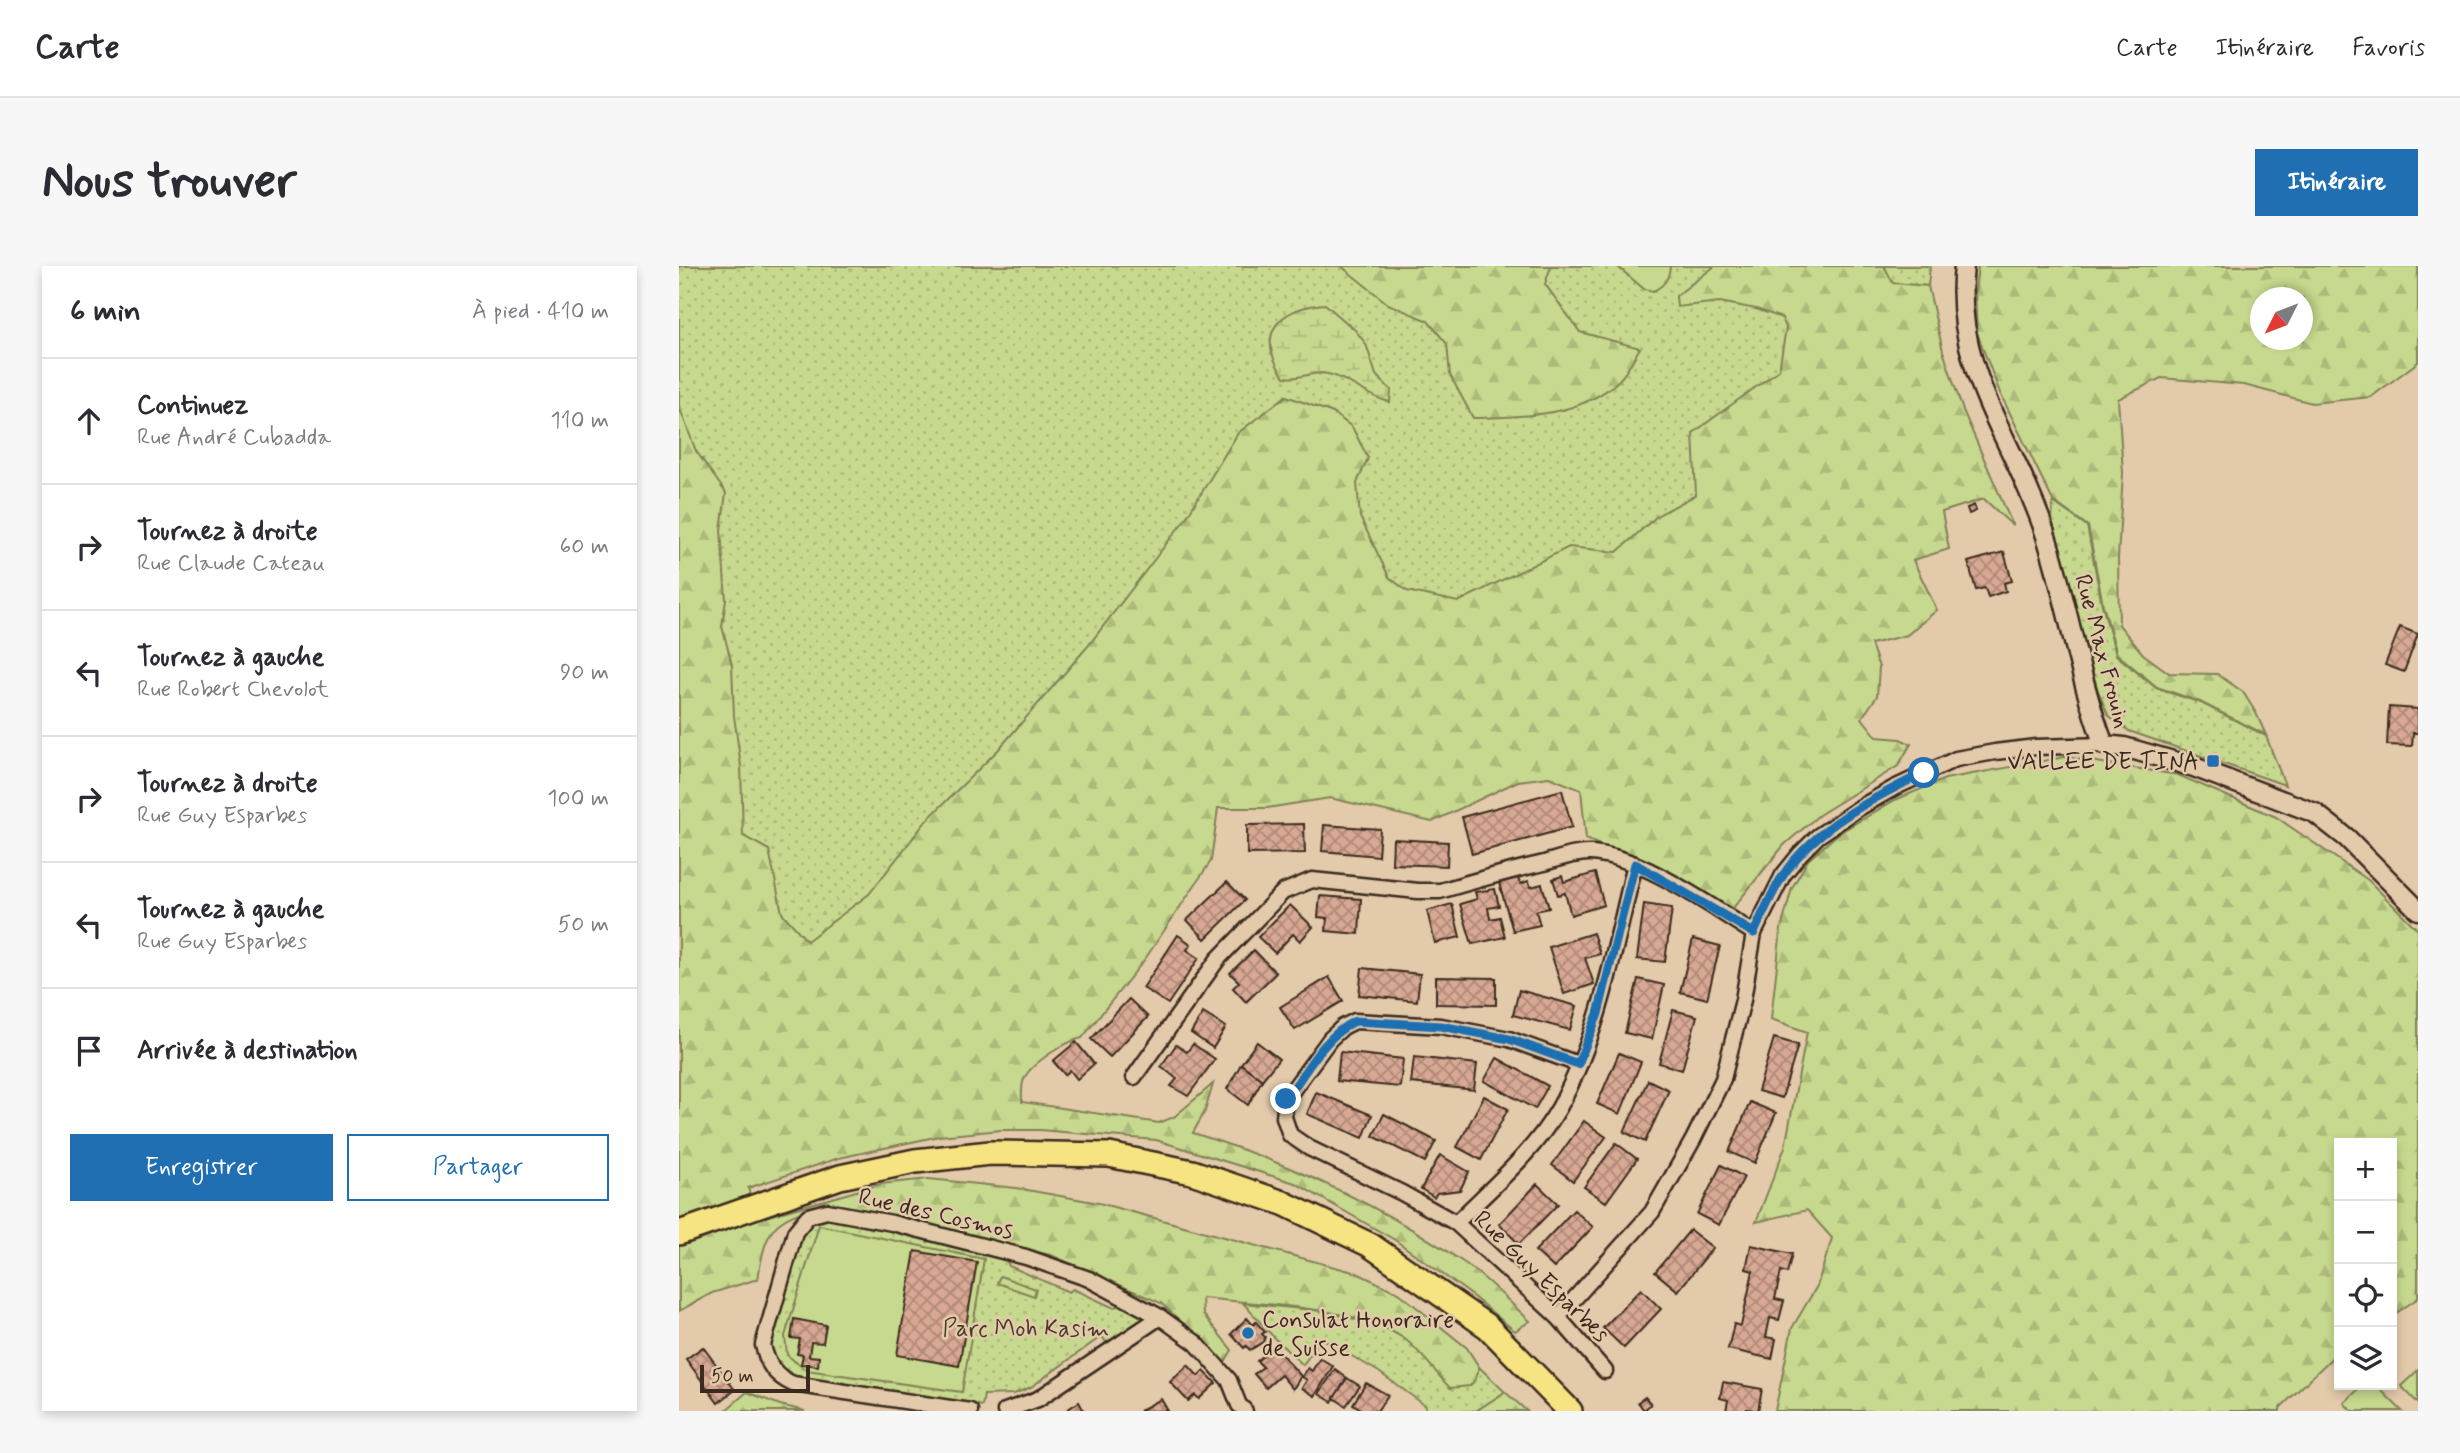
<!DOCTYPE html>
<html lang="fr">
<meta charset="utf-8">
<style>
body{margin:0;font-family:Mynerve,sans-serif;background:#f7f7f7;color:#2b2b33}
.controls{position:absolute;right:21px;bottom:21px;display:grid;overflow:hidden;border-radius:0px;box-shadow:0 4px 10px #0003}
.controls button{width:63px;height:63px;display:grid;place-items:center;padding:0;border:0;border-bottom:2px solid #e1e1e2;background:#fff;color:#2b2b33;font:35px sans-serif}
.compass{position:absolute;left:1571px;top:21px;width:63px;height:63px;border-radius:50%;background:#fff;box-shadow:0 4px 10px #0003;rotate:228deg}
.scale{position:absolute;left:21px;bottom:18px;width:110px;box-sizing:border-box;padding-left:7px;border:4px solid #3b2a1e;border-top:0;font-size:19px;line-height:24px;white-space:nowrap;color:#3b2a1e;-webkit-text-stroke:5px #e3caab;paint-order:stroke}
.stop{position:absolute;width:21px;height:21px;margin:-16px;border:5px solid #1f6fb2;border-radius:50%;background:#fff}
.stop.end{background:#1f6fb2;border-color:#fff;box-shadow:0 2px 7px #0008}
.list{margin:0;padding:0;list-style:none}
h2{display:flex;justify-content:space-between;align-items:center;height:91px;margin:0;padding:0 28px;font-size:30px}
h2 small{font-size:23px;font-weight:400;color:#7c7c81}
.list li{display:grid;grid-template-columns:46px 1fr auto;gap:21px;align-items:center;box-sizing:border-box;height:126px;padding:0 28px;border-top:2px solid #e1e1e2}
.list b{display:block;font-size:26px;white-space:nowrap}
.list p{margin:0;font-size:23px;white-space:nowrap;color:#7c7c81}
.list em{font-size:23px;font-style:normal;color:#7c7c81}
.actions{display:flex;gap:14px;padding:21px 28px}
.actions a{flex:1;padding:16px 0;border:2px solid #1f6fb2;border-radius:0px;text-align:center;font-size:24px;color:#1f6fb2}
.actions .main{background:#1f6fb2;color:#fff}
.icon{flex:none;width:38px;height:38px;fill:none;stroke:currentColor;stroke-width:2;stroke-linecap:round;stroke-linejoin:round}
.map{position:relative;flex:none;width:1739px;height:1145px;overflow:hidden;border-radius:0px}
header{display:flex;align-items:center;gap:42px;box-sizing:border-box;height:98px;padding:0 35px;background:#fff;border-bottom:2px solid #e1e1e2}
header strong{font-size:33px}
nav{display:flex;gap:38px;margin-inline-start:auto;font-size:24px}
.intro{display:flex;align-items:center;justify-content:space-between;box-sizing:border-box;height:168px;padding:0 42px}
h1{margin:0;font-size:49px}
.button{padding:18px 32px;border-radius:0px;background:#1f6fb2;color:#fff;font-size:24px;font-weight:700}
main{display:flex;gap:42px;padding:0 42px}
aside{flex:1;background:#fff;border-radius:0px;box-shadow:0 4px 10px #0003}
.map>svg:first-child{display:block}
</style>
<header>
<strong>Carte</strong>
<nav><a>Carte</a><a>Itinéraire</a><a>Favoris</a></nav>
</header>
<div class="intro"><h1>Nous trouver</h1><a class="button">Itinéraire</a></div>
<main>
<aside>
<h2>6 min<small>À pied · 410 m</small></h2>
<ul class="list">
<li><svg class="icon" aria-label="ahead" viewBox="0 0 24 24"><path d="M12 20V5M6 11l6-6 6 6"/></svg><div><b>Continuez</b><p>Rue André Cubadda</p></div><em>110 m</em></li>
<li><svg class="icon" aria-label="right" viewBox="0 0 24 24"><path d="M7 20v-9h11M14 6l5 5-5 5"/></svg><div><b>Tournez à droite</b><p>Rue Claude Cateau</p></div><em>60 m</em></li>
<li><svg class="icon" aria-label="left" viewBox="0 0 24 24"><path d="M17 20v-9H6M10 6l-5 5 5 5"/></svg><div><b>Tournez à gauche</b><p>Rue Robert Chevolot</p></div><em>90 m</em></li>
<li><svg class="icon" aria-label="right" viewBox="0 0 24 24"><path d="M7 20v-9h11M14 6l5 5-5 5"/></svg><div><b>Tournez à droite</b><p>Rue Guy Esparbes</p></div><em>100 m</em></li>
<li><svg class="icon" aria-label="left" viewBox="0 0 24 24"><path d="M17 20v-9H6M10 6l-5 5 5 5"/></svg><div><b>Tournez à gauche</b><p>Rue Guy Esparbes</p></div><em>50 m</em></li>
<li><svg class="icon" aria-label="arrive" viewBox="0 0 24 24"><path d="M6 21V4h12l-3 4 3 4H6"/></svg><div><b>Arrivée à destination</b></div></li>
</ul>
<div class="actions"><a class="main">Enregistrer</a><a>Partager</a></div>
</aside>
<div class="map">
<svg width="1739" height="1145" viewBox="0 0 1739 1145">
<defs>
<pattern id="grass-dots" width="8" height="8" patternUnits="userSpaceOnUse" patternTransform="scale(1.75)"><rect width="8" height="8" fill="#c7d98e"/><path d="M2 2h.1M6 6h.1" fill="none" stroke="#acba7a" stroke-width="1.8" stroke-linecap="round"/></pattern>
<pattern id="forest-firs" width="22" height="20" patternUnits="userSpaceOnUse" patternTransform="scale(1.75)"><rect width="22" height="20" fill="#c7d98e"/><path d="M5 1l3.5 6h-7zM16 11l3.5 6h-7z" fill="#acba7a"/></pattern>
<pattern id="wetland-marsh" width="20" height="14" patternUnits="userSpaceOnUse" patternTransform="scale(1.75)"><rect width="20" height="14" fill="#c7d98e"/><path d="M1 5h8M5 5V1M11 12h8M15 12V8" fill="none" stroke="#acba7a"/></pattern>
<pattern id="building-cross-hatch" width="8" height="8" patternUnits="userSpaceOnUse" patternTransform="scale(1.75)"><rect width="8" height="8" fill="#d7a893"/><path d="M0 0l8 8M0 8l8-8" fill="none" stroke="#b08977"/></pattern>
</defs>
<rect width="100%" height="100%" fill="#e3caab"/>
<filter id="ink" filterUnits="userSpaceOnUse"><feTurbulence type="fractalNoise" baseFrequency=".0143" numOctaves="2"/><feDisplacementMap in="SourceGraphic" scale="14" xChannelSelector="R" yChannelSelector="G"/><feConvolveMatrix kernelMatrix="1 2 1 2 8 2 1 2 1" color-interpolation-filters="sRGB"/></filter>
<g filter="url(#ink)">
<g fill="url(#grass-dots)" stroke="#818256" stroke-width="2">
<polygon points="0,0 1251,0 1249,20 1232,19 1256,162 602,449 217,781 0,540"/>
<polygon points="1374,236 1408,260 1423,339 1437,389 1477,422 1522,437 1587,470 1606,519 1450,465 1429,449 1419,425 1373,259"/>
<polygon points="146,950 193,955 325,988 330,1000 390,1026 394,1023 433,1041 448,1039 463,1048 464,1054 430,1081 423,1070 352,1121 335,1128 305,1129 303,1140 111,1114 99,1103 90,1078 120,966 131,955"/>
<polygon points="564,1037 644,1045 703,1060 797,1112 800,1101 826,1126 797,1145 745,1145 747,1140 700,1106 642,1072 624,1099 597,1074"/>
</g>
<g fill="url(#forest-firs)" stroke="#818256" stroke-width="2" fill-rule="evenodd">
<path d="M 662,0 L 872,0 L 866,18 L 901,66 L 961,82 C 954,92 949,106 940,114 C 902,151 843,151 794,152 L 771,109 L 768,78 L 749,55 L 709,38 Z"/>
<path d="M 1036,0 L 1205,0 L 1214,17 L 1249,20 L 1264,85 L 1283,142 L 1334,260 L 1305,233 L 1263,246 L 1270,283 L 1234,294 L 1258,344 L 1228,369 L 1192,378 L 1200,401 L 1198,430 L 1183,452 L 1198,471 L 1221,473 L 1232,478 L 1219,500 L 1140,549 L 1105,579 L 1050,647 L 974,602 L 907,573 L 902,524 L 870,511 L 839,515 L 753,556 L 651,532 L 588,542 L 539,542 L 532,595 L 466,693 L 403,772 C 387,775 351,798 345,813 C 342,820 343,828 343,836 L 480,857 L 495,851 L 534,818 L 526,845 L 514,867 C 611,897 703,940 787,998 C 810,1014 830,1036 851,1055 L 836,1065 L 787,1025 L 716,974 L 616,917 L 477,874 L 361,864 L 322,864 L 260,870 L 160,892 L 69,922 L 79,953 L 202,918 L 250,913 L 337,922 L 420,937 L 678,1007 L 720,1027 L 788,1082 L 800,1101 L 797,1112 L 791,1120 L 771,1122 C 757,1107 743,1087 727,1074 C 687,1041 575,1038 523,1032 L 524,1048 L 553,1084 L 544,1099 L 526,1078 L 482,1037 L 372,989 L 145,940 C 93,952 87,962 79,1013 L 33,1027 L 0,1045 L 0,140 L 17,185 L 47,227 L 42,264 L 47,334 L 43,360 L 53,399 L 55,450 L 62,500 L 64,570 L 90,584 L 103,647 L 128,675 L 190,628 L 248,554 L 319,484 L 409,380 L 507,252 L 559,167 L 607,130 L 654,147 L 673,161 L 689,192 L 678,217 L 681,251 L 710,311 L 728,325 L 779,336 L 890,281 L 938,286 L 979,249 L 1017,229 L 1014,167 L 1100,104 L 1107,62 L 1103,52 L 1077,43 L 1041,36 L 998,41 L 997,30 Z"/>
<path d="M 1299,0 L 1739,0 L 1739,96 L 1692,131 L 1633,137 L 1565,119 L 1482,112 L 1439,133 L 1444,207 L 1439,292 L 1440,359 L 1464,388 L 1490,407 L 1538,408 L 1564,426 L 1577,447 L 1587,469 L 1521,436 L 1478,421 L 1438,388 L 1424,339 L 1409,260 L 1374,235 L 1321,127 L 1298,67 L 1296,26 ZM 1582,32 L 1624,32 L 1624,74 L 1582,74 Z"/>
<polygon points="1386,491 1499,509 1597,551 1689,614 1739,664 1739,1032 1713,1050 1713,877 1660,877 1660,1085 1601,1142 1601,1145 1096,1145 1113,1062 1138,1020 1153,972 1128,944 1077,956 1106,881 1128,766 1092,753 1102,663 1113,622 1129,594 1160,567 1216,534 1266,513"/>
<polygon points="68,1126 101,1139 126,1145 46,1145"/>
<polygon points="826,1126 848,1145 797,1145"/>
</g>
<path fill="url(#wetland-marsh)" stroke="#818256" stroke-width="2" d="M 646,38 L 676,64 L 687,78 L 697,109 L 712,124 L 711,136 C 689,132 672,113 649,108 C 634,104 622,114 605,111 C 575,68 599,42 646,38 Z"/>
<g fill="#c7d98e" stroke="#818256" stroke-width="2">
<path d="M 938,0 L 991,0 C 990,13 985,20 974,25 L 965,23 Z"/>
<polygon points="140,959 305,993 283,1126 127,1104 108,1089 106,1070"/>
<polygon points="321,1010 357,1023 355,1030 318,1017"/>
<polygon points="1739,1104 1739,1137 1722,1120"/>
<polygon points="1684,1119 1697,1119 1723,1145 1673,1145 1665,1137"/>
</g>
<g fill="url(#building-cross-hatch)" stroke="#3b2a1e" stroke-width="2">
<polygon points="1295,239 1297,245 1290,248 1288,242"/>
<polygon points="1325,286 1333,315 1325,317 1327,325 1309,331 1306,322 1297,324 1289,296"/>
<polygon points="1721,361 1739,368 1725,406 1706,399"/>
<polygon points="1710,441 1739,443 1739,467 1734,467 1733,480 1708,479"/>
<polygon points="883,524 893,561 793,588 783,551"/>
<polygon points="625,558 626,587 568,588 568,559"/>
<polygon points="645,559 701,563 699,590 643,585"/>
<polygon points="714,573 769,576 768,600 713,598"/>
<polygon points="916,607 925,639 892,649 886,627 879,629 874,613 883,610 885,616"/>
<polygon points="839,612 842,618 849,615 852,621 863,618 870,642 857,645 861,659 834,665 820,617"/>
<polygon points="548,616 566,634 526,673 508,654"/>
<polygon points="816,623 820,640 809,642 811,653 821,651 826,671 793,678 781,638 798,633 796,626"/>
<polygon points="641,630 682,633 680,668 647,665 648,652 639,651"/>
<polygon points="773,638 781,671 756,677 748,645"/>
<polygon points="965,638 993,642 986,696 958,693"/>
<polygon points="611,639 634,661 621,675 614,668 596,687 579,671"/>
<polygon points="914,667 921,688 906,692 915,718 885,728 870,681"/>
<polygon points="499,669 512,678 508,684 520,692 489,738 464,722"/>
<polygon points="1014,673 1041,680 1028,733 1001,726"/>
<polygon points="575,684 597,707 567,736 554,722 560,716 551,707"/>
<polygon points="683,702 741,708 738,735 680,729"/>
<polygon points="650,711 664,735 616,764 601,741"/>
<polygon points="757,711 817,712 817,739 757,738"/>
<polygon points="959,713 985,719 973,773 946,767"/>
<polygon points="840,724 898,740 891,764 834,749"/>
<polygon points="450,733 469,751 431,791 412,773"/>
<polygon points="994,744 1018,750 1003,804 980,797"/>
<polygon points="524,747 547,761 534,782 512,767"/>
<polygon points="1095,772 1119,779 1103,832 1079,825"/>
<polygon points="397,776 415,798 398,813 391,804 386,809 374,795"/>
<polygon points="578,776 600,793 583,814 562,798"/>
<polygon points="514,778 536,793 509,830 492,820 498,813 482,800 497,779 508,786"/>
<polygon points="661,786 724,793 721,821 658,815"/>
<polygon points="940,787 962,796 941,848 918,838"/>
<polygon points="735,791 798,798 795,824 732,817"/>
<polygon points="818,792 869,820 856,843 805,815"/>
<polygon points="562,798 583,814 569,839 548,823"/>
<polygon points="969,814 990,824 966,876 945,866"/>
<polygon points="637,826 693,849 684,872 628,848"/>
<polygon points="805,830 829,843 802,894 778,881"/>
<polygon points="1071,836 1097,847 1076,897 1050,886"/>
<polygon points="705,848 757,875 746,896 694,870"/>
<polygon points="905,855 927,871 894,915 873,899"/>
<polygon points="937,877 958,893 927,936 905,921"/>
<polygon points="761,889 790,906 781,924 758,927 755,931 742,923"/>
<polygon points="1042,899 1065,911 1040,959 1018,948"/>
<polygon points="858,918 879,938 840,978 820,958"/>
<polygon points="895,944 914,961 875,1002 856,985"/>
<polygon points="1011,964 1034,982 999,1025 976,1006"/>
<polygon points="1072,979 1113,988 1108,1007 1102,1005 1096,1033 1105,1035 1100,1054 1091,1052 1087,1071 1097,1073 1093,1093 1049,1083 1055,1058 1062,1060 1074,1005 1067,1003"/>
<polygon points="236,985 298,996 280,1100 218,1089"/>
<polygon points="962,1023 982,1043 945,1082 924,1062"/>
<polygon points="568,1052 574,1059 577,1056 586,1066 583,1068 586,1071 584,1076 571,1084 567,1080 565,1082 552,1068"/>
<polygon points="115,1053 147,1059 144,1077 132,1076 130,1090 140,1091 139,1100 122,1098 124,1089 118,1088 121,1073 112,1072"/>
<polygon points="595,1080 622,1110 614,1123 602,1109 587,1122 575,1108 584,1101 578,1095"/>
<polygon points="24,1081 56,1124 39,1137 7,1093"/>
<polygon points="641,1092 654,1100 636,1130 623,1122 628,1114 623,1111 629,1102 633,1105"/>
<polygon points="509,1099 519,1110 525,1105 537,1117 520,1133 516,1129 509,1135 491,1116"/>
<polygon points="656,1103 668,1112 653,1136 640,1128"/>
<polygon points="668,1112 681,1120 667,1140 655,1132"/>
<polygon points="1044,1116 1083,1123 1079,1145 1068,1143 1068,1145 1047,1145 1049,1134 1041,1132"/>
<polygon points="687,1117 709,1129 698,1145 685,1145 674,1138"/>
<polygon points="966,1131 972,1138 965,1144 959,1136"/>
<polygon points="482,1133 489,1145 460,1145"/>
<polygon points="400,1136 405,1145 386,1145"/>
</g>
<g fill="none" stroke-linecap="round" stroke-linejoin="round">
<g stroke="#3b2a1e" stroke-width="19">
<g id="minor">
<polyline points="899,798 830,773 762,760 676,755 664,761 651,773 607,833 605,851 611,869 630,882 723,927 777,957 879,1051 926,1105"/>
<path d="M 455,811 L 539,693 L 604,626 L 633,614 L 739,625 L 761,625 C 795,615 830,605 865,597 C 879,593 897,586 912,587 C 963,590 1031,640 1075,667"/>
<path d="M 777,957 C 813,921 855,886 880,842 C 921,767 936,680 956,598"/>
<polyline points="879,1051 973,946 1014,874 1044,813 1064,734 1075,667 1104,609 1121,588 1139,570 1180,542 1215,522 1277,493 1316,486 1357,481 1425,479"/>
<path d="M 291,1145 L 114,1118 C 96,1110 88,1098 84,1079 L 116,966 L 129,950 L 148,945 L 213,957 L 347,991 L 410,1013 L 481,1051 L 517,1077 L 550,1114 L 560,1139 L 566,1145"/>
<polyline points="326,1145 359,1133 481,1051"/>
</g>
</g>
<g stroke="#3b2a1e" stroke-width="23">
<path id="tertiary" d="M 1285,0 C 1273,105 1336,174 1366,267 C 1389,337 1399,410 1425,479 L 1445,481 L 1515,501 L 1636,547 L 1668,572 L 1739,644"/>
</g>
<g stroke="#3b2a1e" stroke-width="28">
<polyline id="primary" points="0,967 161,911 236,895 311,887 430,889 513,906 604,937 691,979 809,1061 891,1145"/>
</g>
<use href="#minor" stroke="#e3caab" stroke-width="14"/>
<use href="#tertiary" stroke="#e3caab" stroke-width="18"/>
<use href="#primary" stroke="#f6e381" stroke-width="23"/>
</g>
</g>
<g fill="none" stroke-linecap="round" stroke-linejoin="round" filter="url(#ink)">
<path stroke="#1f6fb2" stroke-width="9" d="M 607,833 C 627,806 645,770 676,755 L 762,760 L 830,773 L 899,798 L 919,748 L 956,598 L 1075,667 C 1084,647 1093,626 1105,608 C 1137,561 1194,532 1245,507"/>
</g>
<g fill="#1f6fb2" stroke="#e3caab" stroke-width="2.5">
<rect x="1527" y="488" width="14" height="14" rx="3.5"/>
<circle cx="569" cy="1067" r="7"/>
</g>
<g text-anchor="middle" stroke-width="5" stroke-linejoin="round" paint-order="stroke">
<g font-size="24" fill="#3b2a1e" stroke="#e3caab">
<text transform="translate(1424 385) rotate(75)" y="8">Rue Max Frouin</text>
<text transform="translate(257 947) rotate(13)" y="8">Rue des Cosmos</text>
<text transform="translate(863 1010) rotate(44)" y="8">Rue Guy Esparbes</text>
</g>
<g font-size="24" fill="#3b2a1e" stroke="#e3caab" text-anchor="end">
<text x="1520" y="503">VALLEE DE TINA</text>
<text x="583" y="1061" text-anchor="start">Consulat Honoraire<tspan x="583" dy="28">de Suisse</tspan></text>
</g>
<g font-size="24" fill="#493c29" stroke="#e3caab">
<text x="347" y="1070">Parc Moh Kasim</text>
</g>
</g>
</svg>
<div class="controls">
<button>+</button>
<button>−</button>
<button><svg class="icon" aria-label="locate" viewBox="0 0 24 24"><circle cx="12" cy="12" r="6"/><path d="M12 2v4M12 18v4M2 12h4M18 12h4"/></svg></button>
<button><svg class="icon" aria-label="layers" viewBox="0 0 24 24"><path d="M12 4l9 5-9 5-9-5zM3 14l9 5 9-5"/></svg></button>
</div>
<svg class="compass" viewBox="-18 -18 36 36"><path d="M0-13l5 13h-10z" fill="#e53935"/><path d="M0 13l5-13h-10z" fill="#7c7c81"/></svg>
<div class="scale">50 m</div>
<div class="stop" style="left:1245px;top:507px"></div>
<div class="stop end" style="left:607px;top:833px"></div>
</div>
</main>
